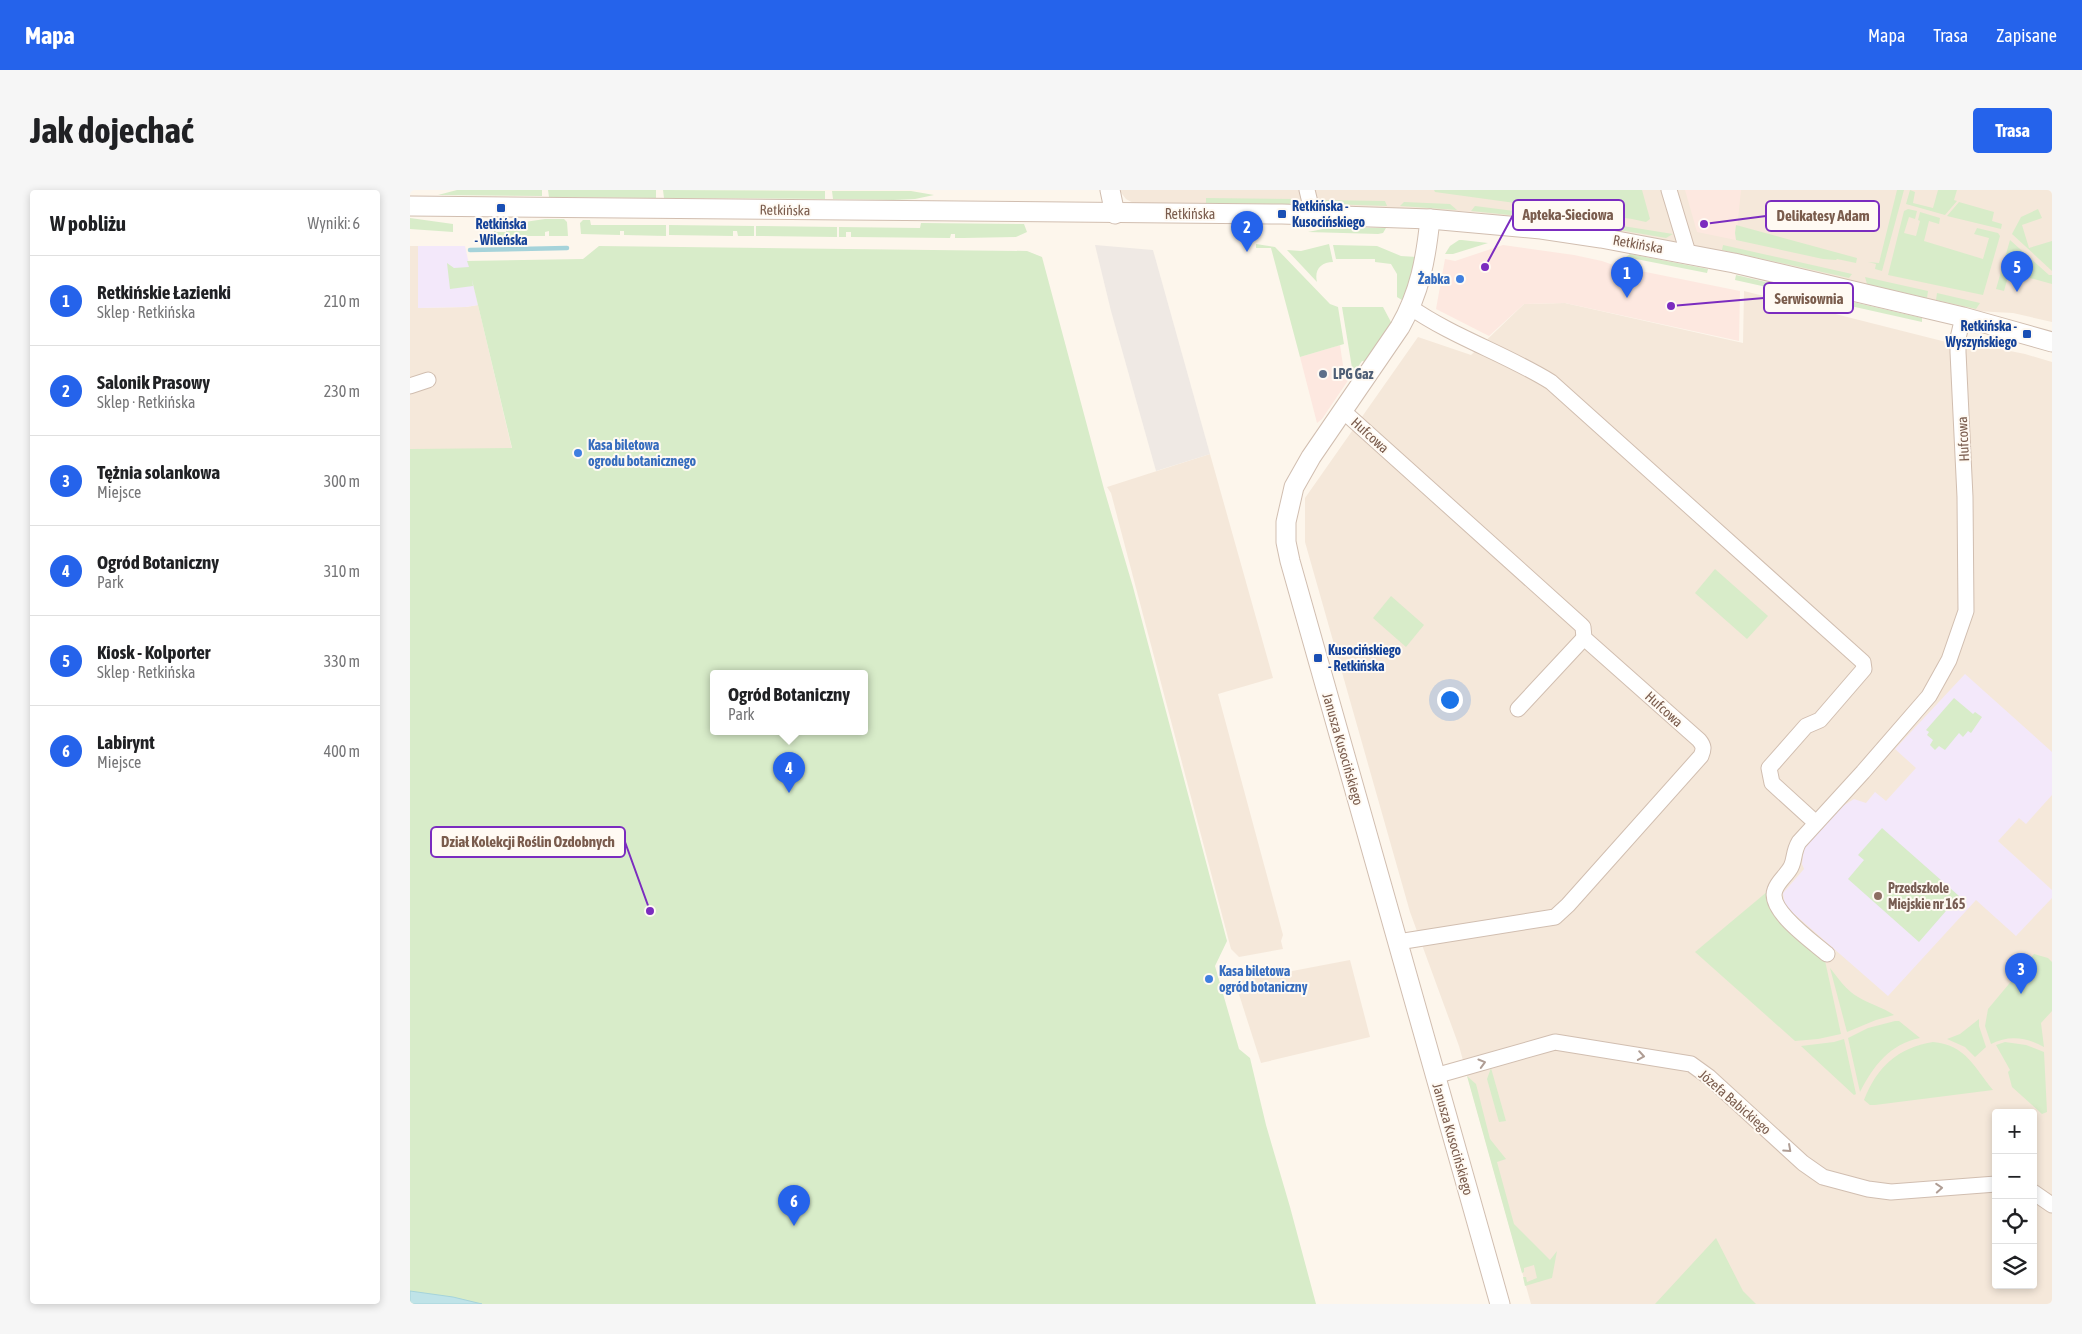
<!DOCTYPE html>
<html lang="pl">
<meta charset="utf-8">
<style>
body{margin:0;font-family:"Asap Condensed",sans-serif;background:#f6f6f6;color:#202124}
.controls{position:absolute;right:15px;bottom:15px;display:grid;overflow:hidden;border-radius:5px;box-shadow:0 2px 8px #0003}
.controls button{width:45px;height:45px;display:grid;place-items:center;padding:0;border:0;border-bottom:1px solid #e0e0e0;background:#fff;color:#202124;font:25px sans-serif}
.you{position:absolute;left:1039px;top:509px;width:18px;height:18px;margin:-12px;border:4px solid #fff;border-radius:50%;background:#1a73e8;box-shadow:0 0 0 8px #1a73e833}
.badge{display:grid;place-items:center;width:32px;height:32px;border-radius:50%;background:#2563eb;color:#fff;font-size:16px;font-weight:700}
.pin{position:absolute;translate:-50% -41px;filter:drop-shadow(0 1px 2px #0008)}
.pin::after{content:'';position:absolute;top:26px;width:18px;height:15px;background:inherit;clip-path:polygon(0 0,100% 0,50% 100%)}
.popup{position:absolute;left:300px;top:480px;width:158px;height:65px;box-sizing:border-box;display:grid;place-content:center;border-radius:5px;background:#fff;filter:drop-shadow(0 1px 4px #0005);font-size:16px;white-space:nowrap;color:#757577}
.popup b{font-size:19px;color:#202124}
.popup::after{content:'';position:absolute;left:50%;top:100%;margin-left:-10px;border:10px solid transparent;border-top-color:#fff}
.list{margin:0;padding:0;list-style:none}
h2{display:flex;justify-content:space-between;align-items:center;height:65px;margin:0;padding:0 20px;font-size:21px}
h2 small{font-size:16px;font-weight:400;color:#757577}
.list li{display:grid;grid-template-columns:32px 1fr auto;gap:15px;align-items:center;box-sizing:border-box;height:90px;padding:0 20px;border-top:1px solid #e0e0e0}
.list b{display:block;font-size:19px;white-space:nowrap}
.list p{margin:0;font-size:16px;white-space:nowrap;color:#757577}
.list em{font-size:16px;font-style:normal;color:#757577}
.icon{flex:none;width:28px;height:28px;fill:none;stroke:currentColor;stroke-width:2;stroke-linecap:round;stroke-linejoin:round}
.map{position:relative;flex:none;width:1642px;height:1114px;overflow:hidden;border-radius:5px}
header{display:flex;align-items:center;gap:30px;box-sizing:border-box;height:70px;padding:0 25px;background:#2563eb;color:#fff}
header strong{font-size:24px}
nav{display:flex;gap:28px;margin-inline-start:auto;font-size:18px}
.intro{display:flex;align-items:center;justify-content:space-between;box-sizing:border-box;height:120px;padding:0 30px}
h1{margin:0;font-size:35px}
.button{padding:12px 22px;border-radius:5px;background:#2563eb;color:#fff;font-size:18px;font-weight:700}
main{display:flex;gap:30px;padding:0 30px}
aside{flex:1;background:#fff;border-radius:5px;box-shadow:0 2px 8px #0003}
.map>svg:first-child{display:block}
</style>
<header>
<strong>Mapa</strong>
<nav><a>Mapa</a><a>Trasa</a><a>Zapisane</a></nav>
</header>
<div class="intro"><h1>Jak dojechać</h1><a class="button">Trasa</a></div>
<main>
<aside>
<h2>W pobliżu<small>Wyniki: 6</small></h2>
<ul class="list">
<li><span class="badge">1</span><div><b>Retkińskie Łazienki</b><p>Sklep · Retkińska</p></div><em>210 m</em></li>
<li><span class="badge">2</span><div><b>Salonik Prasowy</b><p>Sklep · Retkińska</p></div><em>230 m</em></li>
<li><span class="badge">3</span><div><b>Tężnia solankowa</b><p>Miejsce</p></div><em>300 m</em></li>
<li><span class="badge">4</span><div><b>Ogród Botaniczny</b><p>Park</p></div><em>310 m</em></li>
<li><span class="badge">5</span><div><b>Kiosk - Kolporter</b><p>Sklep · Retkińska</p></div><em>330 m</em></li>
<li><span class="badge">6</span><div><b>Labirynt</b><p>Miejsce</p></div><em>400 m</em></li>
</ul>
</aside>
<div class="map">
<svg width="1642" height="1114" viewBox="0 0 1642 1114">
<rect width="100%" height="100%" fill="#fdf6ec"/>
<g fill="#f5e8da" fill-rule="evenodd">
<polygon points="709,0 1642,0 1642,132 1603,123 1565,121 1297,58 1176,36 1065,22 983,18 725,14 716,9"/>
<polygon points="0,56 8,56 8,118 56,117 68,115 102,259 0,259"/>
<path d="M 1334,101 L 1548,155 L 1560,153 L 1615,164 L 1642,172 L 1642,1114 L 1121,1114 L 1049,856 L 1000,722 L 895,352 L 895,308 L 1008,147 L 1061,165 L 1114,114 L 1155,113 L 1333,153 ZM 1586,923 L 1623,923 L 1623,1095 L 1586,1095 Z"/>
<polygon points="800,264 863,488 808,504 873,745 871,751 873,759 829,767 821,759 701,303 697,297"/>
<polygon points="940,770 960,847 851,873 825,792"/>
</g>
<g fill="#fde8e0">
<polygon points="1275,0 1331,0 1326,50 1287,42"/>
<polygon points="1093,55 1164,65 1192,71 1206,76 1330,101 1329,151 1155,113 1114,114 1079,146 1026,119 1035,69 1045,71"/>
<polygon points="930,155 934,182 938,181 939,189 912,229 907,233 890,167"/>
</g>
<polygon fill="#efe9e4" points="685,55 743,60 800,264 746,281 701,121"/>
<g fill="#f3e8fa">
<polygon points="8,56 55,56 68,115 56,117 8,118"/>
<polygon points="1555,484 1642,562 1642,605 1616,634 1609,628 1588,651 1642,700 1642,708 1606,746 1566,710 1478,806 1375,716 1373,703 1394,679 1392,674 1394,658 1433,616 1444,609 1456,613 1465,602 1476,611 1506,578 1485,559"/>
</g>
<g fill="#d8ecc9" fill-rule="evenodd">
<polygon points="47,0 132,0 132,6 28,5"/>
<polygon points="138,0 246,0 246,8 139,7"/>
<polygon points="253,0 415,1 415,9 254,8"/>
<polygon points="1024,0 1232,0 1240,29 1236,32 1222,29 1025,2"/>
<polygon points="1487,0 1494,0 1472,81 1465,79 1466,74 1458,72 1469,73"/>
<polygon points="1500,0 1505,2 1503,13 1523,18 1528,0 1547,0 1544,10 1547,11 1535,25 1496,14"/>
<polygon points="422,1 501,1 524,5 505,9 483,10 423,9"/>
<polygon points="796,8 888,9 879,14 796,13"/>
<polygon points="910,10 975,11 977,16 917,14"/>
<polygon points="994,12 1040,14 1047,20 990,16"/>
<polygon points="1549,12 1584,22 1582,31 1592,34 1591,39 1537,26"/>
<polygon points="1065,16 1129,24 1129,28 1061,21"/>
<polygon points="1498,19 1507,21 1505,29 1499,27 1494,43 1506,46 1510,31 1508,30 1510,22 1530,28 1529,34 1519,31 1514,51 1573,69 1579,48 1564,44 1567,38 1588,43 1590,46 1573,105 1478,85 1494,21"/>
<polygon points="1628,19 1632,28 1612,35 1619,58 1642,51 1642,81 1602,44 1611,27"/>
<polygon points="1150,26 1263,44 1256,48 1150,30"/>
<polygon points="0,28 43,34 43,42 0,39"/>
<polygon points="135,29 154,29 157,32 158,46 139,46 139,41 135,42 135,46 84,46 84,39 86,42 96,42 96,39 101,39 101,34"/>
<polygon points="173,30 180,30 181,35 256,35 256,46 214,45 214,41 210,41 210,45 171,44 170,33"/>
<polygon points="511,33 614,34 617,42 606,47 553,48 545,48 545,44 541,44 540,48 441,47 441,42 436,42 436,47 429,47 429,37 510,38"/>
<polygon points="259,35 344,36 344,46 328,46 327,41 323,41 323,46 259,45"/>
<polygon points="1326,35 1447,68 1446,73 1427,69 1426,70 1413,69 1326,50 1325,43"/>
<polygon points="346,36 427,37 427,47 346,46"/>
<polygon points="923,37 930,37 976,38 973,43 968,44 898,42"/>
<polygon points="1049,50 1052,50 1078,53 1043,64 1035,64 1040,56"/>
<polygon points="1600,50 1639,85 1642,85 1642,94 1616,87 1615,92 1598,87 1594,101 1586,99"/>
<polygon points="846,54 865,57 920,114 928,117 934,154 890,167 861,58 846,58"/>
<path d="M 919,54 L 923,72 C 911,72 904,80 907,92 L 877,60 L 891,61 Z"/>
<polygon points="923,55 967,56 991,66 1007,67 996,108 992,110 987,107 987,84 981,74 965,72 965,69 926,69"/>
<polygon points="1313,55 1442,84 1439,88 1312,60"/>
<path d="M 189,56 L 617,61 L 632,67 L 694,299 L 723,397 L 817,751 L 805,776 L 829,859 L 840,868 L 856,935 L 880,1017 L 906,1114 L 0,1114 L 0,259 L 102,258 L 62,90 L 63,96 L 40,99 L 37,73 L 44,78 L 59,77 L 57,71 L 173,69 ZM 304,484 L 454,484 L 454,542 L 304,542 Z"/>
<polygon points="1220,64 1298,79 1297,83 1216,67"/>
<polygon points="1326,85 1512,128 1512,132 1325,90"/>
<polygon points="1455,87 1518,101 1517,108 1457,94"/>
<polygon points="1527,103 1570,113 1566,119 1526,110"/>
<polygon points="932,117 973,117 982,134 956,172 952,171 943,184"/>
<polygon points="1305,379 1358,426 1337,449 1285,403"/>
<polygon points="981,406 1014,435 996,457 963,428"/>
<polygon points="1544,508 1563,524 1565,522 1572,527 1561,543 1558,541 1553,547 1549,543 1535,560 1529,556 1525,560 1520,555 1523,550 1517,545 1519,542 1516,540"/>
<polygon points="1472,638 1549,706 1509,752 1438,689 1454,670 1448,665"/>
<polygon points="1358,701 1414,766 1431,844 1408,849 1385,851 1285,762"/>
<path d="M 1624,764 L 1638,768 L 1642,772 L 1642,821 L 1631,833 L 1634,857 C 1617,847 1598,845 1581,854 L 1575,836 L 1578,819 Z"/>
<path d="M 1420,778 C 1428,788 1436,800 1448,807 C 1460,814 1472,817 1484,825 L 1466,830 L 1437,842 Z"/>
<polygon points="1569,829 1569,836 1576,857 1565,867 1555,857 1537,849 1550,844"/>
<path d="M 1485,831 L 1489,831 L 1510,848 C 1480,854 1463,876 1450,902 L 1438,848 L 1458,838 Z"/>
<polygon points="1434,849 1446,904 1444,905 1391,856 1424,852"/>
<path d="M 1523,852 C 1556,855 1564,877 1583,900 L 1465,915 L 1460,915 L 1454,910 C 1467,877 1487,858 1523,852 Z"/>
<polygon points="1595,852 1616,855 1634,862 1637,922 1632,924 1602,897 1598,882 1600,880 1586,855"/>
<polygon points="1081,878 1096,931 1089,932 1077,889"/>
<polygon points="1057,886 1066,894 1080,949 1096,969 1087,972 1104,1034 1140,1070 1147,1061 1142,1088 1115,1096 1113,1087 1116,1087 1117,1092 1127,1088 1124,1075 1114,1078 1114,1082 1112,1083"/>
<polygon points="1306,1048 1333,1101 1346,1114 1245,1114"/>
</g>
<polygon fill="#bfe3e8" stroke="#a5d3da" points="0,1101 43,1107 72,1114 0,1114"/>
<g fill="none" stroke-linecap="round" stroke-linejoin="round">
<polyline stroke="#a5d3da" stroke-width="4.5" points="60,60 157,58"/>
<g stroke="#d1beb0" stroke-width="17">
<g id="minor">
<polyline points="897,0 903,25"/>
<polyline points="1259,0 1278,63"/>
<path d="M 1000,117 C 1043,147 1096,164 1141,192 L 1453,472 L 1454,479 L 1410,530 L 1396,536 L 1359,578 L 1362,593 L 1406,633"/>
<polyline points="0,196 18,190"/>
<path d="M 932,220 L 1170,434 L 1173,437 L 1174,448 L 1289,550 C 1294,556 1294,559 1291,566 L 1158,715 L 1145,727 L 988,752"/>
<polyline points="1108,519 1174,448"/>
<path d="M 1417,764 C 1403,752 1357,720 1365,700 C 1368,691 1376,686 1381,677 C 1385,669 1383,662 1389,652 L 1453,582 L 1519,506 L 1539,470 L 1556,421 L 1555,307 L 1548,162 L 1548,148 L 1553,127"/>
<polyline points="1025,886 1145,852 1281,874 1299,887 1393,973 1413,987 1458,999 1481,1002 1586,994"/>
<polyline points="1623,1002 1642,1015"/>
</g>
</g>
<g stroke="#d1beb0" stroke-width="21">
<g id="tertiary">
<polyline points="700,0 705,24"/>
<polyline points="0,16 872,24 1020,29 1131,39 1191,48 1324,73 1553,127 1642,152"/>
<path d="M 1020,29 C 1016,68 1010,102 990,137 L 901,267 L 884,297 L 876,332 L 876,352 L 880,371 L 1090,1114"/>
</g>
</g>
<use href="#minor" stroke="#fff" stroke-width="15"/>
<use href="#tertiary" stroke="#fff" stroke-width="19"/>
</g>
<defs><path id="oneway-chevron" d="M-2-3.5L2.5 0L-2 3.5" fill="none" stroke-width="1.6" stroke-linecap="round" stroke-linejoin="round" transform="scale(1.25)"/></defs>
<g stroke="#af9d94">
<use href="#oneway-chevron" transform="translate(1231 866) rotate(9)"/>
<use href="#oneway-chevron" transform="translate(1072 873) rotate(-16)"/>
<use href="#oneway-chevron" transform="translate(1378 959) rotate(42)"/>
<use href="#oneway-chevron" transform="translate(1529 998) rotate(-4)"/>
</g>
<g fill="#1a4fb4" stroke="#fffaf3" stroke-width="2">
<rect x="86" y="13" width="10" height="10" rx="2.5"/>
<rect x="867" y="19" width="10" height="10" rx="2.5"/>
<rect x="1612" y="139" width="10" height="10" rx="2.5"/>
<rect x="903" y="463" width="10" height="10" rx="2.5"/>
</g>
<g fill="#3f7fe0" stroke="#fffaf3" stroke-width="2">
<circle cx="1050" cy="89" r="5"/>
<circle cx="168" cy="263" r="5"/>
<circle cx="799" cy="789" r="5"/>
</g>
<circle fill="#5c6f8a" stroke="#fffaf3" stroke-width="2" cx="913" cy="184" r="5"/>
<circle fill="#8d6e63" stroke="#fffaf3" stroke-width="2" cx="1468" cy="706" r="5"/>
<g text-anchor="middle" stroke-width="4" stroke-linejoin="round" paint-order="stroke">
<g font-size="14" font-weight="bold" fill="#164399" stroke="#fffaf3" text-anchor="start">
<text x="882" y="21">Retkińska -<tspan x="882" dy="16">Kusocińskiego</tspan></text>
<text x="91" y="39" text-anchor="middle">Retkińska<tspan x="91" dy="16">- Wileńska</tspan></text>
<text x="1607" y="141" text-anchor="end">Retkińska -<tspan x="1607" dy="16">Wyszyńskiego</tspan></text>
<text x="918" y="465">Kusocińskiego<tspan x="918" dy="16">- Retkińska</tspan></text>
</g>
<g font-size="14" fill="#7a5c4d" stroke="#fffaf3">
<text transform="translate(375 20) rotate(1)" y="5">Retkińska</text>
<text x="780" y="29">Retkińska</text>
<text transform="translate(1228 54) rotate(10)" y="5">Retkińska</text>
<text transform="translate(960 245) rotate(42)" y="5">Hufcowa</text>
<text transform="translate(1553 249) rotate(-93)" y="5">Hufcowa</text>
<text transform="translate(1254 519) rotate(42)" y="5">Hufcowa</text>
<text transform="translate(933 559) rotate(74)" y="5">Janusza Kusocińskiego</text>
<text transform="translate(1325 912) rotate(41)" y="5">Józefa Babickiego</text>
<text transform="translate(1043 949) rotate(74)" y="5">Janusza Kusocińskiego</text>
</g>
<g font-size="14" font-weight="bold" fill="#366cbe" stroke="#fffaf3" text-anchor="start">
<text x="1040" y="94" text-anchor="end">Żabka</text>
<text x="178" y="260">Kasa biletowa<tspan x="178" dy="16">ogrodu botanicznego</tspan></text>
<text x="809" y="786">Kasa biletowa<tspan x="809" dy="16">ogród botaniczny</tspan></text>
</g>
<g font-size="14" font-weight="bold" fill="#4e5e75" stroke="#fffaf3" text-anchor="start">
<text x="923" y="189">LPG Gaz</text>
</g>
<g font-size="14" font-weight="bold" fill="#785e54" stroke="#fffaf3" text-anchor="start">
<text x="1478" y="703">Przedszkole<tspan x="1478" dy="16">Miejskie nr 165</tspan></text>
</g>
</g>
<path fill="none" stroke="#7b2cbf" stroke-width="2" d="M1075 77L1103 25M1294 34L1356 26M1261 116L1354 108M240 721L215 652"/>
<g fill="#7b2cbf" stroke="#fffaf3" stroke-width="2">
<circle cx="1075" cy="77" r="5"/>
<circle cx="1294" cy="34" r="5"/>
<circle cx="1261" cy="116" r="5"/>
<circle cx="240" cy="721" r="5"/>
</g>
<g fill="#fffaf3" stroke="#7b2cbf" stroke-width="2">
<rect x="1103" y="10" width="111" height="30" rx="5"/>
<rect x="1356" y="11" width="113" height="30" rx="5"/>
<rect x="1354" y="93" width="89" height="30" rx="5"/>
<rect x="21" y="637" width="194" height="30" rx="5"/>
</g>
<g font-size="15" text-anchor="middle" font-weight="bold" fill="#7a5c4d">
<text x="1158" y="30">Apteka-Sieciowa</text>
<text x="1413" y="31">Delikatesy Adam</text>
<text x="1399" y="114">Serwisownia</text>
<text x="118" y="657">Dział Kolekcji Roślin Ozdobnych</text>
</g>
</svg>
<div class="controls">
<button>+</button>
<button>−</button>
<button><svg class="icon" aria-label="locate" viewBox="0 0 24 24"><circle cx="12" cy="12" r="6"/><path d="M12 2v4M12 18v4M2 12h4M18 12h4"/></svg></button>
<button><svg class="icon" aria-label="layers" viewBox="0 0 24 24"><path d="M12 4l9 5-9 5-9-5zM3 14l9 5 9-5"/></svg></button>
</div>
<div class="you"></div>
<div class="pin badge" style="left:1217px;top:108px">1</div>
<div class="pin badge" style="left:837px;top:62px">2</div>
<div class="pin badge" style="left:1611px;top:804px">3</div>
<div class="pin badge" style="left:379px;top:603px">4</div>
<div class="popup"><b>Ogród Botaniczny</b>Park</div>
<div class="pin badge" style="left:1607px;top:102px">5</div>
<div class="pin badge" style="left:384px;top:1036px">6</div>
</div>
</main>
